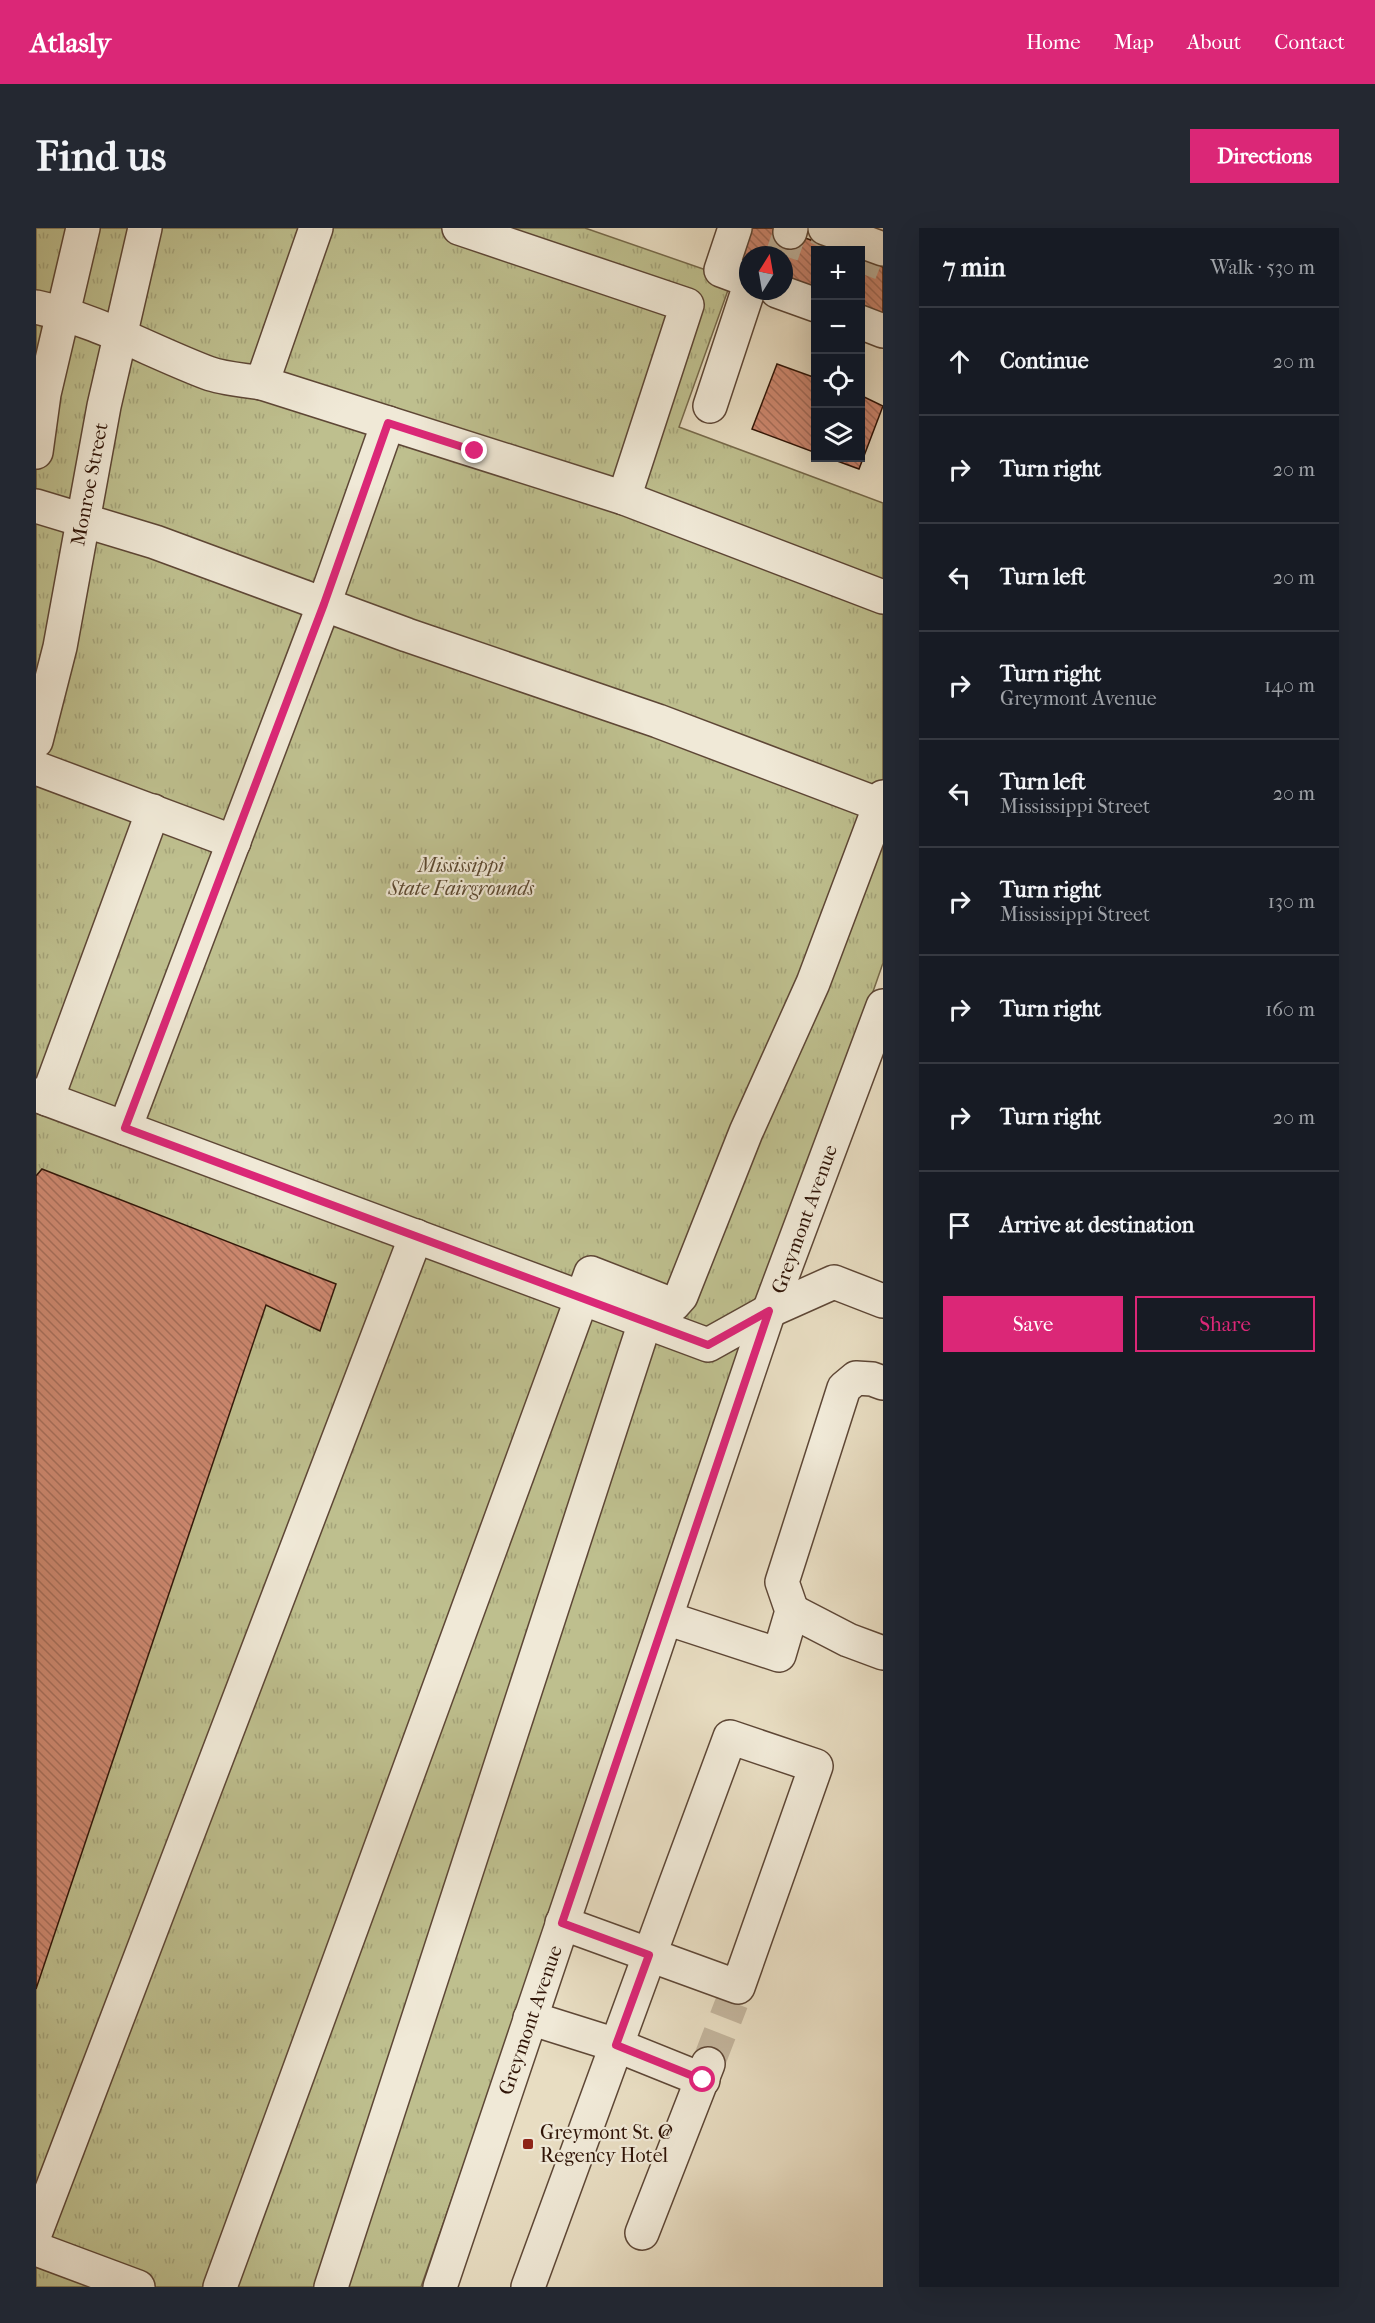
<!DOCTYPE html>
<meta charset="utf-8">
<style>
body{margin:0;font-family:"IM FELL French Canon",serif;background:#242831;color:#f1f3f6}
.controls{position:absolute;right:18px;top:18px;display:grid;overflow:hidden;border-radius:0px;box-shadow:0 6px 24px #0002}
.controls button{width:54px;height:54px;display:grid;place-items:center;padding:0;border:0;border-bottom:2px solid #363941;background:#171b24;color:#f1f3f6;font:30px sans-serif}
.compass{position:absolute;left:703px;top:18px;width:54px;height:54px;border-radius:50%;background:#171b24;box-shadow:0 6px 24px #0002;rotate:11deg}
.stop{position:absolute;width:18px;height:18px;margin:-14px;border:4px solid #db2777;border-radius:50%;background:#fff}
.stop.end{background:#db2777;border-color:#fff;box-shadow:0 2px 6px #0008}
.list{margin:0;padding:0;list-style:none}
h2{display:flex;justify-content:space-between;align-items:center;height:78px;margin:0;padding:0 24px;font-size:26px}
h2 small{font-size:20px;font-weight:400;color:#9ea1a6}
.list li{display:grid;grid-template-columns:39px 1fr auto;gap:18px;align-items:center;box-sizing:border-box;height:108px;padding:0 24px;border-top:2px solid #363941}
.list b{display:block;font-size:22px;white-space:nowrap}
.list p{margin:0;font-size:20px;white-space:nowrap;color:#9ea1a6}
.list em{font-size:20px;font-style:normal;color:#9ea1a6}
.actions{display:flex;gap:12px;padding:18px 24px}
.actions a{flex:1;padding:14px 0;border:2px solid #db2777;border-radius:0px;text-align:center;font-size:21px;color:#db2777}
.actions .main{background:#db2777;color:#fff}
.icon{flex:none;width:33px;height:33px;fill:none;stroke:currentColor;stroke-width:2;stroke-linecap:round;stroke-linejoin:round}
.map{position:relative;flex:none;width:847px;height:2059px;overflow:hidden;border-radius:0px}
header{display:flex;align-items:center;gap:36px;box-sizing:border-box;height:84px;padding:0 30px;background:#db2777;color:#fff}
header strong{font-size:28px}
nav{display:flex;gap:33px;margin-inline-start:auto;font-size:21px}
.intro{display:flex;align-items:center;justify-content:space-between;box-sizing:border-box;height:144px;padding:0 36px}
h1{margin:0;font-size:42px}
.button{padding:15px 27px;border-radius:0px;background:#db2777;color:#fff;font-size:21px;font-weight:700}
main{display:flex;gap:36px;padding:0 36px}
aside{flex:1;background:#171b24;border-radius:0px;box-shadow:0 6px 24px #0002}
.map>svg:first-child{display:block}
</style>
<header>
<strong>Atlasly</strong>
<nav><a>Home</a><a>Map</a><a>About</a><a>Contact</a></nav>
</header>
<div class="intro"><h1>Find us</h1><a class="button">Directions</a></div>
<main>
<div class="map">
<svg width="847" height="2059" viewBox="0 0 847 2059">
<defs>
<pattern id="park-tufts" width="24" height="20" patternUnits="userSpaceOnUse" patternTransform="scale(1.5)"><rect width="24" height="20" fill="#bebf8e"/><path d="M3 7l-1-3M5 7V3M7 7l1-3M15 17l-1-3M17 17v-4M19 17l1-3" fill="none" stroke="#a4a379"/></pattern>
<pattern id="building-back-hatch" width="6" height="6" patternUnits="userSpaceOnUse" patternTransform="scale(1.5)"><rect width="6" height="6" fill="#cf8971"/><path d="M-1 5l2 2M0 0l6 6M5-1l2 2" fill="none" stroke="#a86f5b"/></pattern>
</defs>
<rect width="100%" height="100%" fill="#e8ddc2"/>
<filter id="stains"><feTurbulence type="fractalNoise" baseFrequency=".00333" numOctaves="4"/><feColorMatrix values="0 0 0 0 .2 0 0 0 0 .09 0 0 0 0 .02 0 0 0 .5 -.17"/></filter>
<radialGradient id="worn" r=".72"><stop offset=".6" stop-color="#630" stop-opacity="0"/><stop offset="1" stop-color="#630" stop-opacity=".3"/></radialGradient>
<polygon fill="url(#park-tufts)" stroke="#776a4b" stroke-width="1.5" points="0,0 549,0 696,51 643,199 847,275 847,735 385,2059 0,2059"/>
<g fill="url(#building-back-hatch)" stroke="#301508" stroke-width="1.5">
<polygon points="714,0 742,0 802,22 780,22 780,67 748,55 748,27 712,27 712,42 701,38"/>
<polygon points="824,31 847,39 847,91 824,83"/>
<polygon points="741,136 780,150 780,225 716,201"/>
<polygon points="824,167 847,178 823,241 793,230 824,230"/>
<polygon points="6,941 300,1056 284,1103 230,1077 0,1761 0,948"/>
</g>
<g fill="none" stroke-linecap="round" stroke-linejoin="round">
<g stroke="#c3b59d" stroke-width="33" stroke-dasharray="33 16" stroke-linecap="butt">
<polyline points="789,22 791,18"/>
<polyline points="746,27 754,4"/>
<polyline points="824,45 829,32"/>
<polyline points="672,1836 696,1774"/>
</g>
<g stroke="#5e4736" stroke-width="36">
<g id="minor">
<polyline points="280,0 226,155 588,270 847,369"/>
<polyline points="423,0 651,77 588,270"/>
<polyline points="699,0 685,42 712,52"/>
<polyline points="789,0 847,21"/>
<polyline points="754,4 755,0"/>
<polyline points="741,63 780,77"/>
<path d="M 0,79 C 61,92 114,123 172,145 C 188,151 209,152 226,155"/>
<polyline points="824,94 847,103"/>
<polyline points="674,178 712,63"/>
<polyline points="0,224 8,166 47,0"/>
<polyline points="0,278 119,314 371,407 622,493 844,577"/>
<polyline points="0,513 24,419 68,178 109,0"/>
<polyline points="0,540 198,614"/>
<polyline points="0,867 672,1117 733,1083 798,1054 847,1073"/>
<polyline points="11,871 117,583"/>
<polyline points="89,900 288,376 352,195"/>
<polyline points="756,1383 812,1412 847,1425"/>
<polyline points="630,1390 743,1427 756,1383 746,1354 808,1160 820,1150 836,1151 847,1155"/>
<polyline points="494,1790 580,1817 667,1852"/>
<polyline points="0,2003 380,1008"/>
<polyline points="606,2005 672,1836"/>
<polyline points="0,2021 102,2059"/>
<polyline points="184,2059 555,1045 637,1077 645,1068 710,904 777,755 847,569"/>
<polyline points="295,2059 609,1094"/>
<polyline points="404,2059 733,1083 847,778"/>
<path d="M 492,2059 C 559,1875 626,1692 694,1509 L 780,1538 L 702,1759 L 526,1695"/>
</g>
</g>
<use href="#minor" stroke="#f0e9d7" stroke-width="33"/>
</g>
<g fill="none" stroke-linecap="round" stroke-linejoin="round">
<polyline stroke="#db2777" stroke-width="8" points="439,223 352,195 288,376 89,900 672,1117 733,1083 526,1695 613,1727 580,1817 667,1852"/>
</g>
<rect fill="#8f2418" stroke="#f0e9d7" stroke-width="2" x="486" y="1910" width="12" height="12" rx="3"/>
<g text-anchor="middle" stroke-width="4.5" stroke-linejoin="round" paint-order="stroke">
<g font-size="20" fill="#301508" stroke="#f0e9d7">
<text transform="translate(53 256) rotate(-79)" y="7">Monroe Street</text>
<text transform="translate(768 991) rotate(-70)" y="7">Greymont Avenue</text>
<text transform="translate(494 1792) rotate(-71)" y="7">Greymont Avenue</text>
</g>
<g font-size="20" font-style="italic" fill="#5b4830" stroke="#f0e9d7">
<text x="425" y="644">Mississippi<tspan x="425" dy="23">State Fairgrounds</tspan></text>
</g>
<g font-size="20" fill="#301508" stroke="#f0e9d7" text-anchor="start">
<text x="504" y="1911">Greymont St. @<tspan x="504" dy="23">Regency Hotel</tspan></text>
</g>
</g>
<rect width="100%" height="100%" filter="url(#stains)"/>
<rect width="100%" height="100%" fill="url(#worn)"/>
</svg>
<div class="controls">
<button>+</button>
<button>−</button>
<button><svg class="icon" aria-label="locate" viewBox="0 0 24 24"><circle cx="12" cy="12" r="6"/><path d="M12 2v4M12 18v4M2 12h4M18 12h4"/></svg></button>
<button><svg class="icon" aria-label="layers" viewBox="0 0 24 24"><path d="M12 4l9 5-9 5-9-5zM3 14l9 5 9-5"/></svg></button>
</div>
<svg class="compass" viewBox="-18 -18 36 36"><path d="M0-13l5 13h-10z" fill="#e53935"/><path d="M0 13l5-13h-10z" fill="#9ea1a6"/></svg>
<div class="stop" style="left:667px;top:1852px"></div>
<div class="stop end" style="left:439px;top:223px"></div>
</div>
<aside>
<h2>7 min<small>Walk · 530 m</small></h2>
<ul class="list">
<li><svg class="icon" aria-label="ahead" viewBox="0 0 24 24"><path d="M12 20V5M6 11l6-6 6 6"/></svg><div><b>Continue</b></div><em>20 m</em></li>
<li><svg class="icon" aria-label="right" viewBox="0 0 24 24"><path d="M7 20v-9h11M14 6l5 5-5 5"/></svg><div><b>Turn right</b></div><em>20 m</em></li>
<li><svg class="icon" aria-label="left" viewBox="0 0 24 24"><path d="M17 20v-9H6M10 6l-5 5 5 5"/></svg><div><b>Turn left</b></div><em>20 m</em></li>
<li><svg class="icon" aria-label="right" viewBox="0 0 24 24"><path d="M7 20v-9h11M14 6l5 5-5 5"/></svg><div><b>Turn right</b><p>Greymont Avenue</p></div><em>140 m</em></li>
<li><svg class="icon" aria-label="left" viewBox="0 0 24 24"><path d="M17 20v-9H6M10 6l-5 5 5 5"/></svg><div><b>Turn left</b><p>Mississippi Street</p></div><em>20 m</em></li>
<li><svg class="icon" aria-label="right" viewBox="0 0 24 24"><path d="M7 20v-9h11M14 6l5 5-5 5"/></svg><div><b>Turn right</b><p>Mississippi Street</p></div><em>130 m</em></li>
<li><svg class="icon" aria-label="right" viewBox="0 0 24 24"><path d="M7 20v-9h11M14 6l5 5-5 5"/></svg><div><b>Turn right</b></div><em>160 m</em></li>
<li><svg class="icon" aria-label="right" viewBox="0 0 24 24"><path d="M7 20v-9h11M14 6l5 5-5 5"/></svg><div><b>Turn right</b></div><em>20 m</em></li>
<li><svg class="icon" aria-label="arrive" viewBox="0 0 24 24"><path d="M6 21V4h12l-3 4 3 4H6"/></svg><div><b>Arrive at destination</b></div></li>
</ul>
<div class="actions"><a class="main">Save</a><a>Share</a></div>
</aside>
</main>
